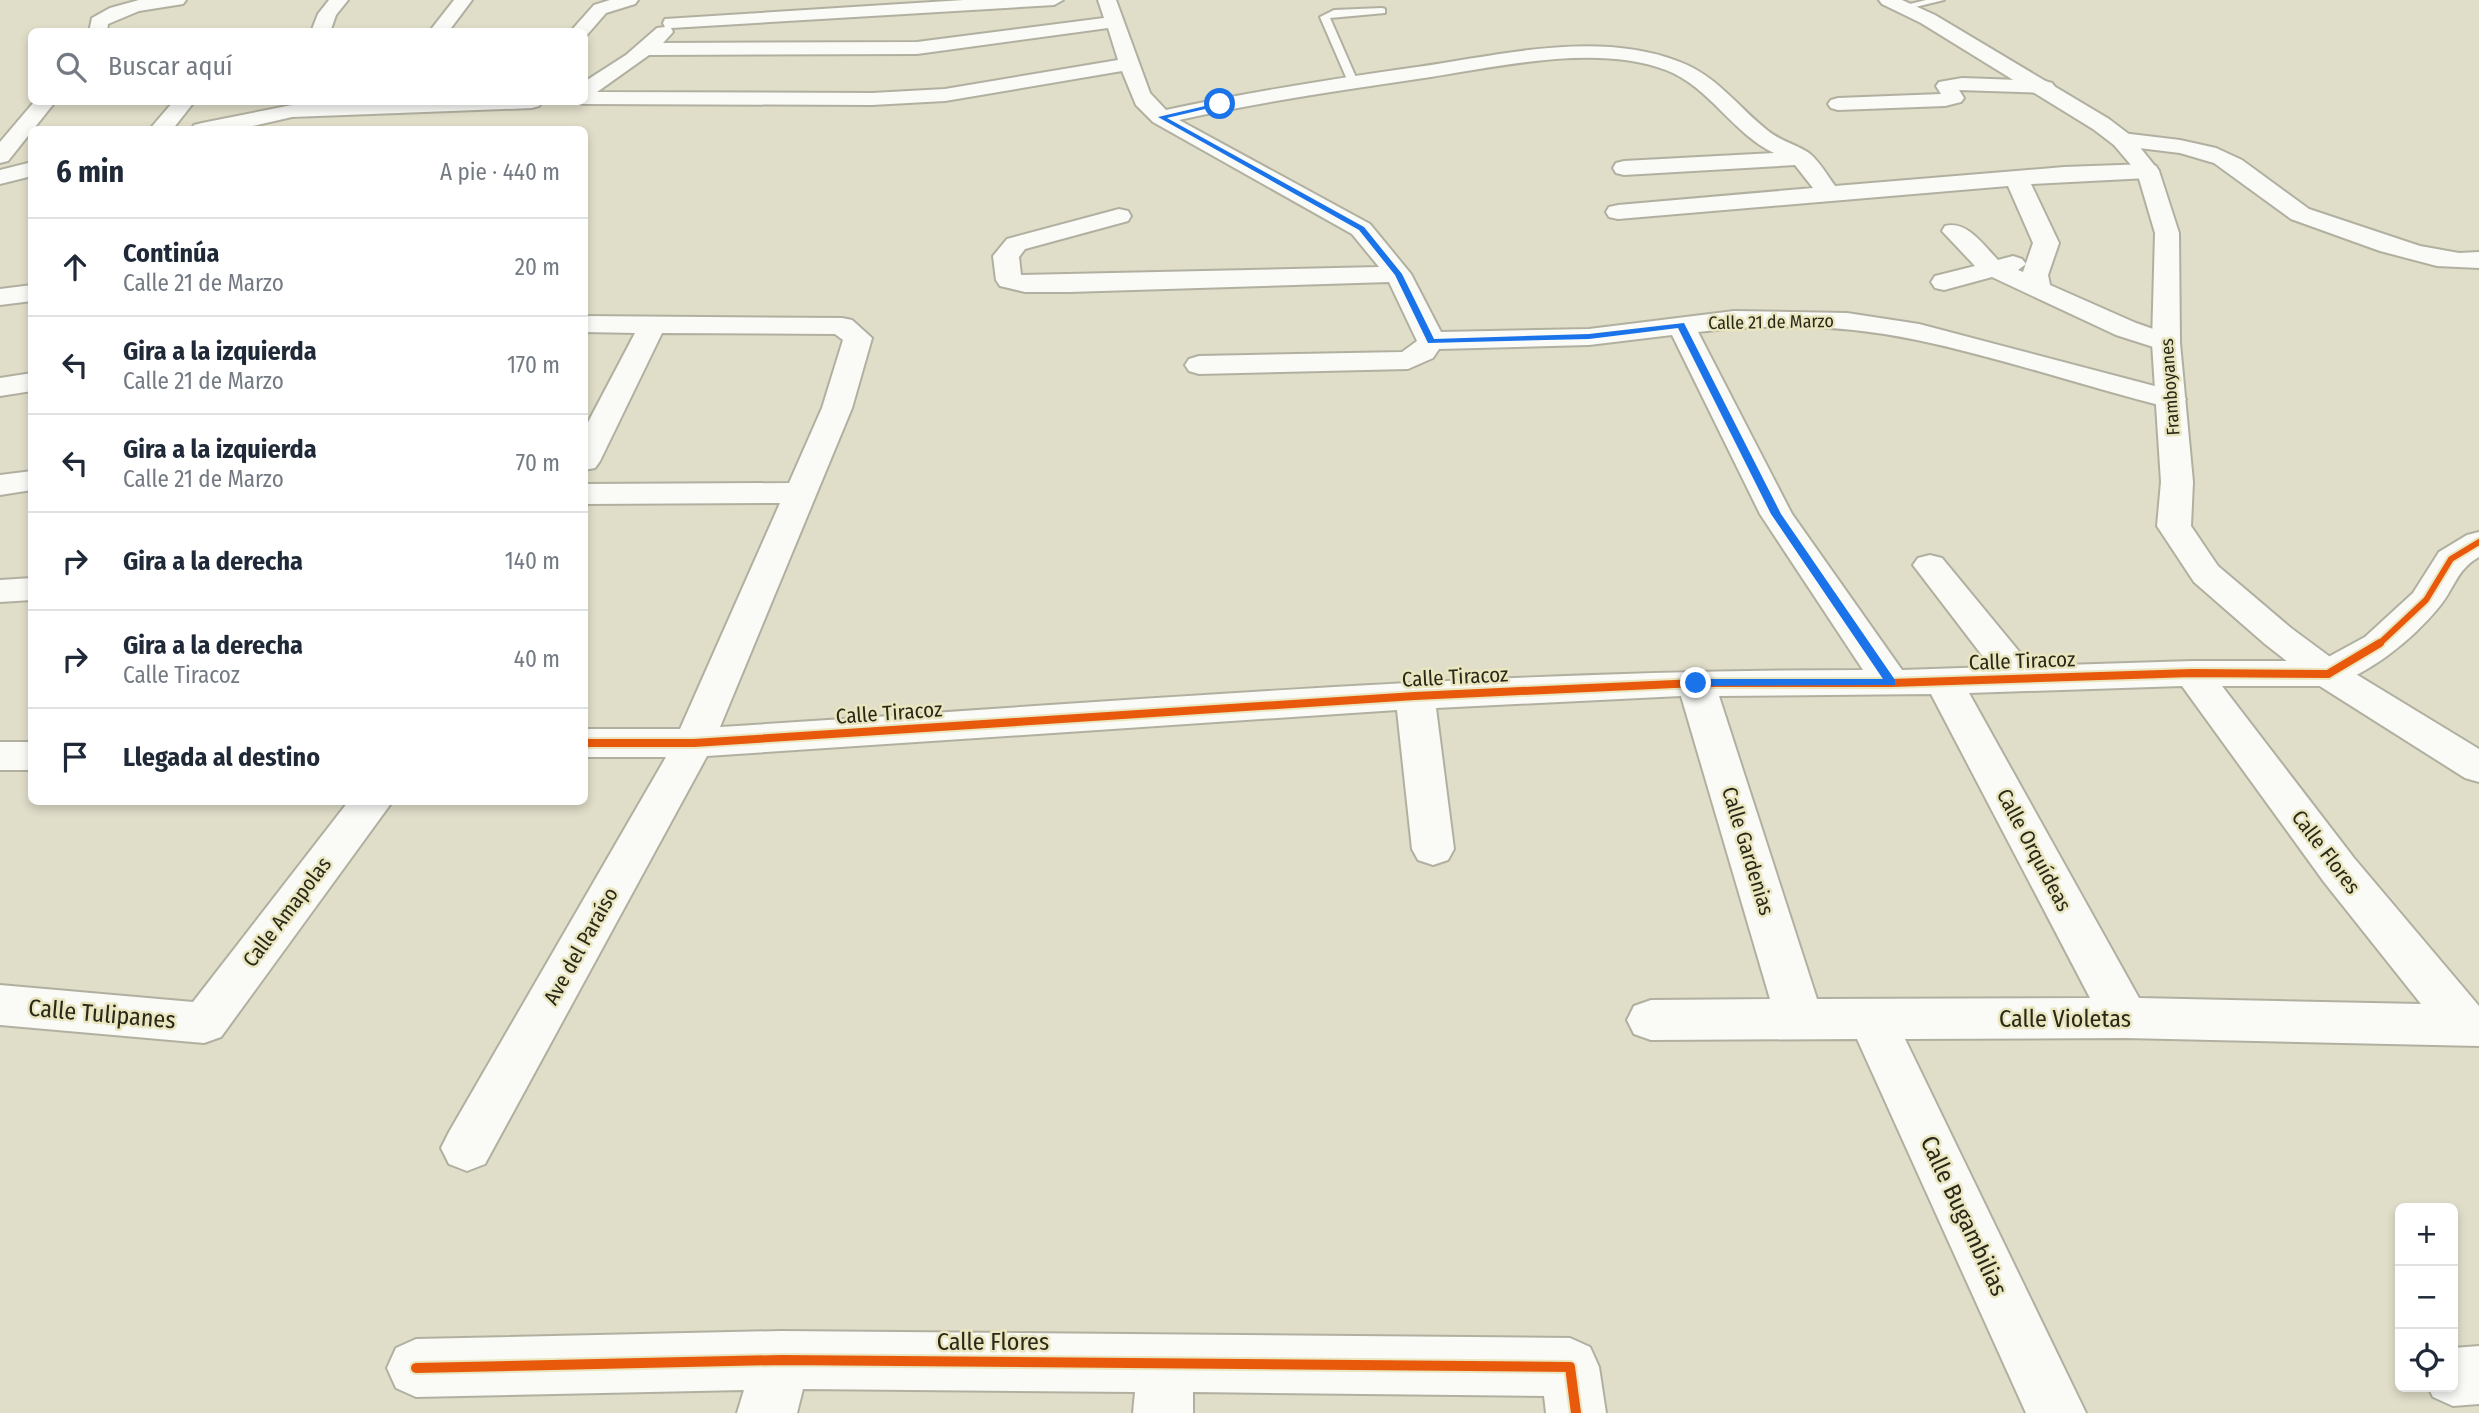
<!DOCTYPE html>
<html lang="es">
<meta charset="utf-8">
<style>
body{margin:0;font-family:"Fira Sans Condensed",sans-serif;background:#f6f6f7;color:#1f2937}
.controls{position:absolute;right:21px;bottom:21px;display:grid;overflow:hidden;border-radius:10px;box-shadow:0 4px 10px #0003}
.controls button{width:63px;height:63px;display:grid;place-items:center;padding:0;border:0;border-bottom:2px solid #e0e1e3;background:#fff;color:#1f2937;font:35px sans-serif}
.stop{position:absolute;width:21px;height:21px;margin:-16px;border:5px solid #1a73e8;border-radius:50%;background:#fff}
.stop.end{background:#1a73e8;border-color:#fff;box-shadow:0 2px 7px #0008}
.list{margin:0;padding:0;list-style:none}
h2{display:flex;justify-content:space-between;align-items:center;height:91px;margin:0;padding:0 28px;font-size:30px}
h2 small{font-size:23px;font-weight:400;color:#747a83}
.list li{display:grid;grid-template-columns:46px 1fr auto;gap:21px;align-items:center;box-sizing:border-box;height:98px;padding:0 28px;border-top:2px solid #e0e1e3}
.list b{display:block;font-size:26px;white-space:nowrap}
.list p{margin:0;font-size:23px;white-space:nowrap;color:#747a83}
.list em{font-size:23px;font-style:normal;color:#747a83}
.icon{flex:none;width:38px;height:38px;fill:none;stroke:currentColor;stroke-width:2;stroke-linecap:round;stroke-linejoin:round}
.map{position:relative;flex:none;width:2479px;height:1413px;overflow:hidden}
.search{position:absolute;background:#fff;box-shadow:0 4px 10px #0003;left:28px;top:28px;width:560px;height:77px;display:flex;align-items:center;gap:18px;box-sizing:border-box;padding:0 24px;border-radius:10px;color:#747a83;font-size:26px}
.panel{position:absolute;background:#fff;box-shadow:0 4px 10px #0003;left:28px;top:126px;width:560px;height:679px;border-radius:10px}
.map>svg:first-child{display:block}
</style>
<div class="map">
<svg width="2479" height="1413" viewBox="0 0 2479 1413">
<rect width="100%" height="100%" fill="#e0dec9"/>
<g fill="none" stroke-linecap="round" stroke-linejoin="round">
<g stroke="#b1b0a0" stroke-width="4">
<g id="lane">
<polygon points="1926,0 1944,0 1903,10 1898,7"/>
<polygon points="1382,8 1385,9 1385,13 1330,18 1358,82 1349,84 1320,17 1334,10"/>
</g>
</g>
<g stroke="#b1b0a0" stroke-width="4">
<g id="street">
<polygon points="139,0 186,0 183,4 139,11 108,24 107,32 89,32 92,18 110,8"/>
<polygon points="329,0 348,0 336,15 330,32 311,32 318,14"/>
<polygon points="454,0 472,0 448,32 429,32"/>
<polygon points="610,0 638,0 635,4 606,13 586,36 584,32 570,32 594,5"/>
<path d="M 964,0 L 1063,0 L 1054,5 L 671,28 L 673,32 L 663,43 L 917,42 L 1104,18 L 1098,0 L 1116,0 L 1150,93 L 1166,110 C 1249,92 1333,79 1417,67 C 1501,55 1598,30 1680,62 C 1717,76 1738,107 1767,130 C 1780,141 1796,144 1809,153 C 1820,162 1827,175 1835,186 L 2064,167 L 2148,164 L 2156,166 L 2159,171 L 2156,176 L 2148,178 L 2031,184 L 2059,243 L 2048,275 L 2050,285 L 2136,323 L 2176,337 L 2180,343 L 2176,349 L 2166,351 L 2116,335 L 1992,277 L 1944,290 L 1935,288 L 1931,282 L 1935,276 L 1975,266 L 1942,231 L 1945,226 C 1967,220 1984,246 1998,260 L 2013,256 L 2022,259 L 2026,264 L 2018,270 L 2023,272 L 2033,243 L 2008,186 L 1618,219 L 1609,217 L 1606,212 L 1609,207 L 1618,205 L 1813,188 L 1795,165 L 1624,175 L 1616,173 L 1613,168 L 1616,163 L 1624,161 L 1774,153 C 1732,133 1710,87 1666,70 C 1596,43 1497,67 1424,78 C 1342,90 1260,102 1179,120 L 1370,224 L 1411,274 L 1441,332 L 1589,329 L 1734,311 L 1847,313 L 1919,324 L 2181,393 L 2186,399 L 2181,405 L 2171,408 C 2086,387 2003,358 1917,340 C 1846,325 1770,323 1698,332 L 1792,514 L 1902,670 L 1991,667 L 1913,565 L 1918,558 L 1930,555 L 1942,558 L 2031,666 L 2192,661 L 2321,661 L 2365,637 L 2413,593 L 2439,552 L 2467,535 L 2479,532 L 2479,557 C 2456,570 2455,588 2439,607 C 2412,640 2369,675 2328,686 L 2222,686 L 2354,858 L 2479,1006 L 2479,1046 L 2125,1038 L 1905,1039 L 2086,1413 L 2026,1413 L 1857,1039 L 1651,1040 L 1634,1034 L 1627,1020 L 1634,1006 L 1651,1000 L 1770,999 L 1681,696 L 1436,708 L 1454,849 L 1448,860 L 1433,865 L 1418,860 L 1412,849 L 1397,710 L 707,756 L 485,1164 L 467,1171 L 449,1164 L 441,1148 L 449,1132 L 666,757 L 584,757 L 584,729 L 680,729 L 780,503 L 584,504 L 584,484 L 789,483 L 822,408 L 843,340 L 835,334 L 662,333 L 600,461 L 595,468 L 584,470 L 584,430 L 635,333 L 584,332 L 584,316 L 842,318 L 852,320 L 872,338 L 852,408 L 720,727 C 1101,703 1482,670 1863,670 L 1760,514 L 1672,335 L 1589,345 L 1439,349 L 1433,358 L 1408,369 L 1199,374 L 1189,371 L 1185,365 L 1189,359 L 1199,356 L 1402,352 L 1417,341 L 1389,282 L 1069,292 L 1025,292 L 1000,286 L 996,280 L 993,256 L 1007,239 L 1119,209 L 1128,211 L 1131,216 L 1128,221 L 1025,249 L 1019,257 L 1021,275 L 1379,267 L 1352,234 L 1153,122 L 1136,105 L 1122,71 L 945,101 L 872,105 L 584,104 L 576,102 L 584,102 L 584,82 L 626,55 L 657,28 L 665,27 L 663,23 L 665,19 ZM 1108,28 L 1118,60 L 945,89 L 872,93 L 597,92 L 649,55 L 917,54 ZM 2182,686 L 2324,882 L 2421,1004 L 2139,998 L 1969,693 ZM 1931,694 L 2090,998 L 1817,999 L 1719,696 Z"/>
<polygon points="1962,78 2045,81 2052,83 2055,87 2052,91 2045,93 1959,90 1964,98 1961,102 1945,106 1838,110 1831,108 1828,104 1831,100 1838,98 1941,94 1936,86 1939,82"/>
<polygon points="34,102 55,102 8,161 0,163 0,142"/>
<polygon points="173,102 194,102 172,130 149,130"/>
<polygon points="376,102 542,102 539,106 532,108 292,117 235,130 191,130 194,125 202,123 292,105"/>
<polygon points="2122,133 2180,140 2216,148 2242,160 2309,209 2420,246 2459,253 2479,252 2479,268 2437,266 2380,251 2291,219 2214,163 2180,153 2114,145 2111,140 2114,135"/>
<polygon points="32,162 32,176 0,184 0,170"/>
<polygon points="32,285 32,301 0,305 0,289"/>
<polygon points="32,373 32,391 0,396 0,378"/>
<polygon points="32,471 32,490 0,495 0,475"/>
<polygon points="32,578 32,600 0,602 0,580"/>
<rect x="0" y="742" width="32" height="28"/>
<polygon points="348,802 392,802 221,1037 204,1043 0,1025 0,985 193,1002"/>
<polygon points="781,1331 1570,1338 1590,1347 1599,1367 1606,1413 1546,1413 1544,1396 1193,1392 1193,1413 1133,1413 1135,1392 803,1389 797,1413 737,1413 744,1390 416,1397 396,1388 387,1368 396,1348 416,1339"/>
<polygon points="2479,1346 2479,1404 2453,1406 2433,1397 2428,1387 2453,1387 2453,1348"/>
</g>
</g>
<g stroke="#b1b0a0" stroke-width="4">
<polygon id="secondary" points="1879,0 1902,0 1935,15 2109,119 2130,135 2159,171 2179,233 2180,343 2193,482 2191,526 2218,566 2291,628 2341,665 2479,749 2479,782 2465,778 2315,683 2265,644 2194,582 2157,526 2161,482 2152,343 2155,233 2137,172 2114,145 2093,129 1921,23 1882,4"/>
</g>
<use href="#lane" fill="#fafaf7" fill-rule="evenodd"/>
<use href="#street" fill="#fafaf7" fill-rule="evenodd"/>
<use href="#secondary" fill="#fafaf7" fill-rule="evenodd"/>
<g stroke="#e9e6c0" stroke-width="10">
<polyline id="cycleway-far2" points="2378,645 2426,600 2451,559 2479,542"/>
</g>
<g stroke="#e9e6c0" stroke-width="12">
<polyline id="cycleway-far1" points="584,743 694,743 1415,696 1696,683 1891,683 2192,673 2328,674 2380,643"/>
</g>
<g stroke="#e9e6c0" stroke-width="14">
<polyline id="cycleway" points="416,1368 781,1360 1570,1367 1576,1413"/>
</g>
<use href="#cycleway-far2" stroke="#e8590c" stroke-width="6"/>
<use href="#cycleway-far1" stroke="#e8590c" stroke-width="8"/>
<use href="#cycleway" stroke="#e8590c" stroke-width="10"/>
</g>
<polygon fill="#1a73e8" points="1222,102 1222,105 1167,118 1364,227 1402,274 1434,339 1589,334 1684,323 1781,514 1895,680 1895,685 1692,686 1691,683 1696,679 1883,679 1771,514 1678,328 1589,339 1428,343 1395,275 1359,230 1158,117"/>
<g text-anchor="middle" stroke-width="5" stroke-linejoin="round" paint-order="stroke">
<g font-size="18" fill="#292819" stroke="#e9e6c0">
<text transform="translate(1771 322) rotate(-1)" y="6">Calle 21 de Marzo</text>
<text transform="translate(2170 387) rotate(-94)" y="6">Framboyanes</text>
</g>
<g font-size="21" fill="#292819" stroke="#e9e6c0">
<text transform="translate(2022 661) rotate(-2)" y="7">Calle Tiracoz</text>
<text transform="translate(1455 677) rotate(-3)" y="7">Calle Tiracoz</text>
<text transform="translate(889 713) rotate(-4)" y="7">Calle Tiracoz</text>
<text transform="translate(2034 850) rotate(62)" y="7">Calle Orquídeas</text>
<text transform="translate(1748 851) rotate(73)" y="7">Calle Gardenias</text>
<text transform="translate(2326 852) rotate(53)" y="7">Calle Flores</text>
<text transform="translate(287 912) rotate(-53)" y="7">Calle Amapolas</text>
<text transform="translate(581 946) rotate(-61)" y="7">Ave del Paraíso</text>
</g>
<g font-size="24" fill="#292819" stroke="#e9e6c0">
<text transform="translate(102 1014) rotate(5)" y="8">Calle Tulipanes</text>
<text x="2065" y="1027">Calle Violetas</text>
<text transform="translate(1964 1216) rotate(65)" y="8">Calle Bugambilias</text>
<text x="993" y="1350">Calle Flores</text>
</g>
</g>
</svg>
<div class="controls">
<button>+</button>
<button>−</button>
<button><svg class="icon" aria-label="locate" viewBox="0 0 24 24"><circle cx="12" cy="12" r="6"/><path d="M12 2v4M12 18v4M2 12h4M18 12h4"/></svg></button>
</div>
<div class="stop" style="left:1220px;top:104px"></div>
<div class="stop end" style="left:1696px;top:683px"></div>
<div class="search"><svg class="icon" aria-label="search" viewBox="0 0 24 24"><circle cx="10" cy="10" r="6"/><path d="M15 15l6 6"/></svg>Buscar aquí</div>
<section class="panel">
<h2>6 min<small>A pie · 440 m</small></h2>
<ul class="list">
<li><svg class="icon" aria-label="ahead" viewBox="0 0 24 24"><path d="M12 20V5M6 11l6-6 6 6"/></svg><div><b>Continúa</b><p>Calle 21 de Marzo</p></div><em>20 m</em></li>
<li><svg class="icon" aria-label="left" viewBox="0 0 24 24"><path d="M17 20v-9H6M10 6l-5 5 5 5"/></svg><div><b>Gira a la izquierda</b><p>Calle 21 de Marzo</p></div><em>170 m</em></li>
<li><svg class="icon" aria-label="left" viewBox="0 0 24 24"><path d="M17 20v-9H6M10 6l-5 5 5 5"/></svg><div><b>Gira a la izquierda</b><p>Calle 21 de Marzo</p></div><em>70 m</em></li>
<li><svg class="icon" aria-label="right" viewBox="0 0 24 24"><path d="M7 20v-9h11M14 6l5 5-5 5"/></svg><div><b>Gira a la derecha</b></div><em>140 m</em></li>
<li><svg class="icon" aria-label="right" viewBox="0 0 24 24"><path d="M7 20v-9h11M14 6l5 5-5 5"/></svg><div><b>Gira a la derecha</b><p>Calle Tiracoz</p></div><em>40 m</em></li>
<li><svg class="icon" aria-label="arrive" viewBox="0 0 24 24"><path d="M6 21V4h12l-3 4 3 4H6"/></svg><div><b>Llegada al destino</b></div></li>
</ul>
</section>
</div>
